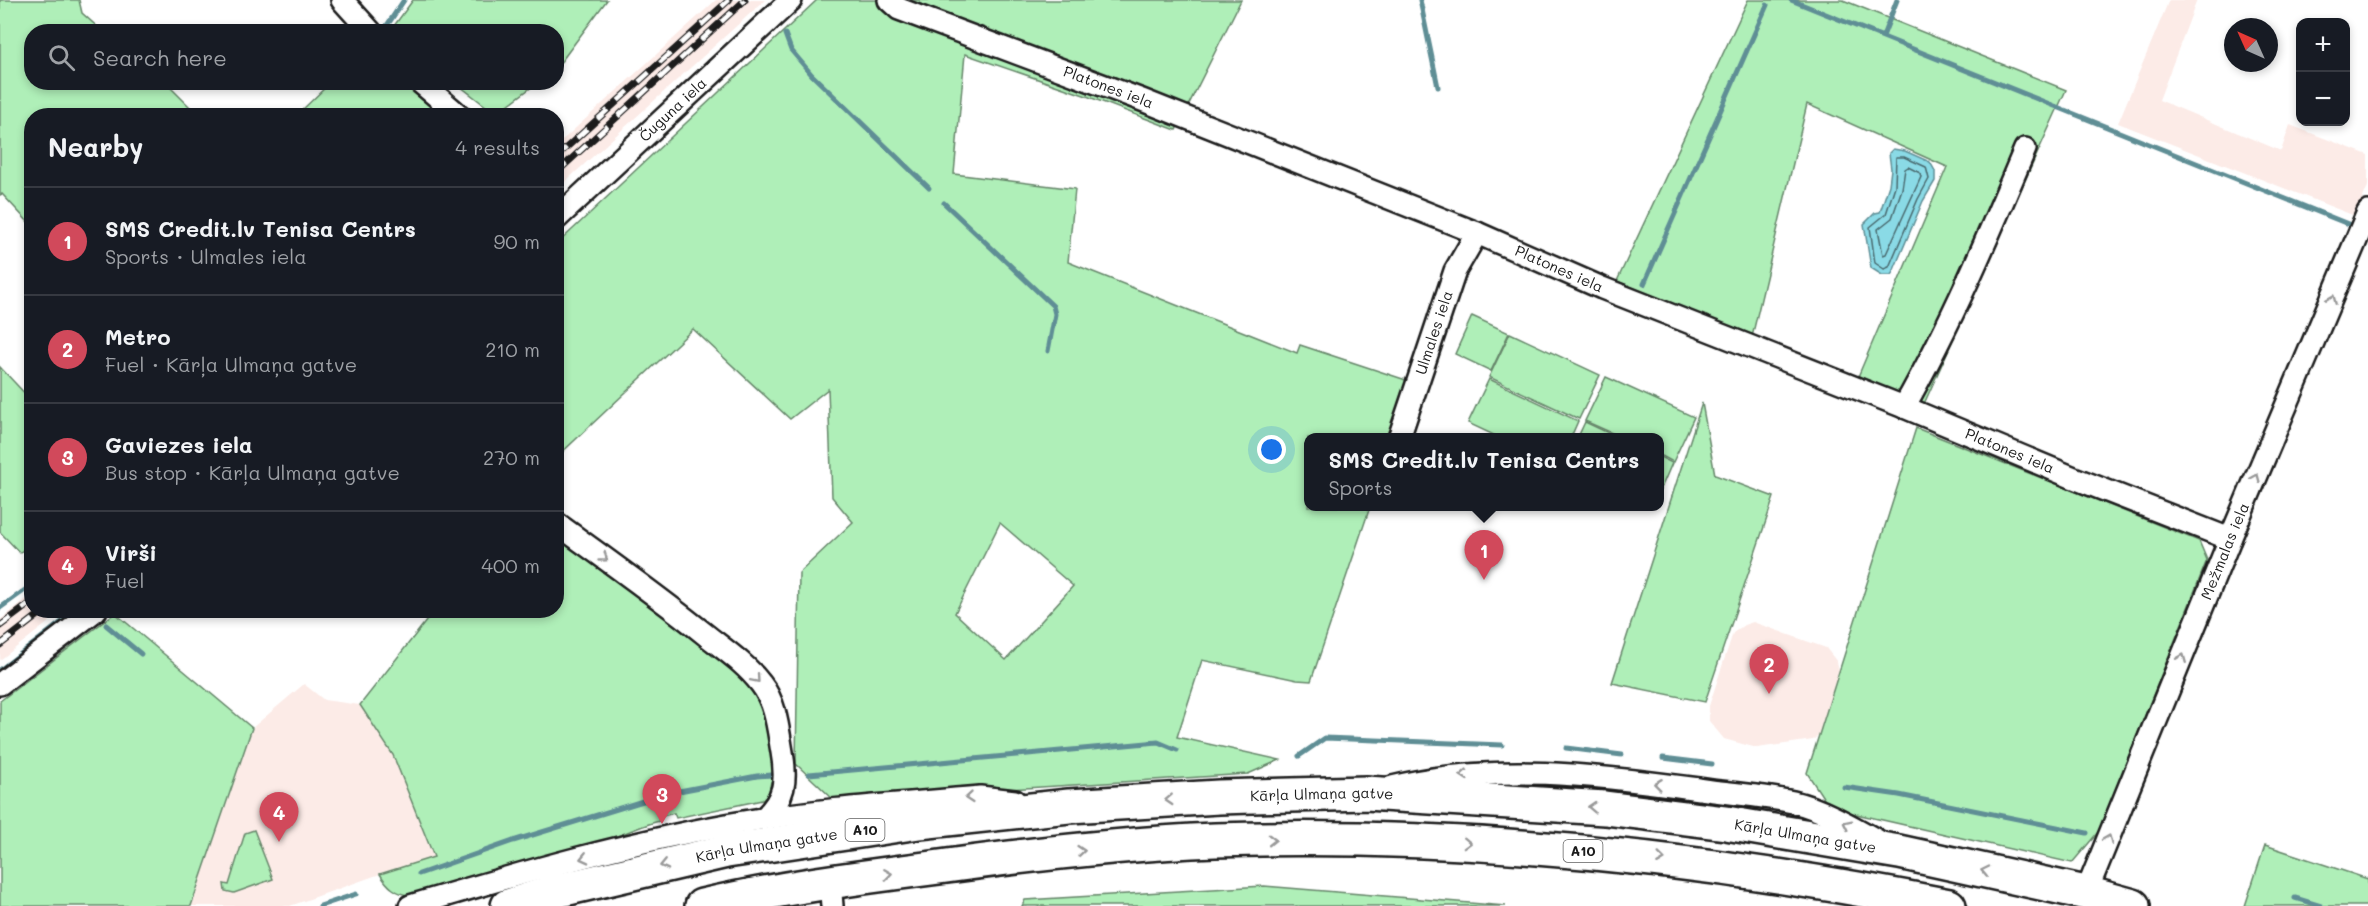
<!DOCTYPE html>
<meta charset="utf-8">
<style>
body{margin:0;font-family:Mali,sans-serif;background:#20242c;color:#f1f3f6}
.controls{position:absolute;right:18px;top:18px;display:grid;overflow:hidden;border-radius:12px;box-shadow:0 3px 9px #0003}
.controls button{width:54px;height:54px;display:grid;place-items:center;padding:0;border:0;border-bottom:2px solid #363941;background:#171b24;color:#f1f3f6;font:30px sans-serif}
.compass{position:absolute;left:2224px;top:18px;width:54px;height:54px;border-radius:50%;background:#171b24;box-shadow:0 3px 9px #0003;rotate:315deg}
.you{position:absolute;left:1272px;top:450px;width:21px;height:21px;margin:-15px;border:4px solid #fff;border-radius:50%;background:#1a73e8;box-shadow:0 0 0 9px #1a73e833}
.badge{display:grid;place-items:center;width:39px;height:39px;border-radius:50%;background:#d1495b;color:#fff;font-size:20px;font-weight:700}
.pin{position:absolute;translate:-50% -50px;filter:drop-shadow(0 2px 3px #0008)}
.pin::after{content:'';position:absolute;top:32px;width:21px;height:18px;background:inherit;clip-path:polygon(0 0,100% 0,50% 100%)}
.popup{position:absolute;left:1304px;top:433px;width:360px;height:78px;box-sizing:border-box;display:grid;place-content:center;border-radius:12px;background:#171b24;filter:drop-shadow(0 2px 4px #0005);font-size:20px;white-space:nowrap;color:#9ea1a6}
.popup b{font-size:22px;color:#f1f3f6}
.popup::after{content:'';position:absolute;left:50%;top:100%;margin-left:-12px;border:12px solid transparent;border-top-color:#171b24}
.list{margin:0;padding:0;list-style:none}
h2{display:flex;justify-content:space-between;align-items:center;height:78px;margin:0;padding:0 24px;font-size:26px}
h2 small{font-size:20px;font-weight:400;color:#9ea1a6}
.list li{display:grid;grid-template-columns:39px 1fr auto;gap:18px;align-items:center;box-sizing:border-box;height:108px;padding:0 24px;border-top:2px solid #363941}
.list b{display:block;font-size:22px;white-space:nowrap}
.list p{margin:0;font-size:20px;white-space:nowrap;color:#9ea1a6}
.list em{font-size:20px;font-style:normal;color:#9ea1a6}
.icon{flex:none;width:33px;height:33px;fill:none;stroke:currentColor;stroke-width:2;stroke-linecap:round;stroke-linejoin:round}
.map{position:relative;flex:none;width:2368px;height:906px;overflow:hidden}
.search{position:absolute;background:#171b24;box-shadow:0 3px 9px #0003;left:24px;top:24px;width:540px;height:66px;display:flex;align-items:center;gap:15px;box-sizing:border-box;padding:0 21px;border-radius:24px;color:#9ea1a6;font-size:22px}
.panel{position:absolute;background:#171b24;box-shadow:0 3px 9px #0003;left:24px;top:108px;width:540px;height:510px;border-radius:24px}
.map>svg:first-child{display:block}
</style>
<div class="map">
<svg width="2368" height="906" viewBox="0 0 2368 906">
<rect width="100%" height="100%" fill="#fff"/>
<filter id="ink" filterUnits="userSpaceOnUse"><feTurbulence type="fractalNoise" baseFrequency=".0167" numOctaves="2"/><feDisplacementMap in="SourceGraphic" scale="12" xChannelSelector="R" yChannelSelector="G"/><feConvolveMatrix kernelMatrix="1 2 1 2 8 2 1 2 1" color-interpolation-filters="sRGB"/></filter>
<g filter="url(#ink)">
<g fill="#fcebe7">
<polygon points="716,0 765,0 557,189 557,145"/>
<polygon points="2169,0 2197,0 2159,100 2281,151 2290,125 2368,155 2368,186 2355,216 2118,123"/>
<polygon points="31,595 32,610 63,611 0,660 0,620"/>
<polygon points="1753,622 1826,648 1837,662 1839,670 1819,735 1813,740 1757,748 1724,739 1709,721 1709,706 1733,633 1744,625"/>
<polygon points="304,684 324,700 360,705 393,755 434,858 380,874 290,906 191,906 252,728"/>
</g>
<g fill="#afefb8" stroke="#66866a" stroke-width="1.5" fill-rule="evenodd">
<polygon points="0,0 79,0 82,13 102,31 32,32 32,82 166,83 198,115 32,116 31,225 2,194 0,195"/>
<polygon points="413,0 607,0 557,67 556,32 393,31 391,30"/>
<path d="M 817,0 L 1241,0 L 1176,130 L 1084,95 L 965,54 L 954,174 L 1075,189 L 1068,262 L 1297,353 L 1300,345 L 1412,382 L 1393,437 L 1308,438 L 1308,506 L 1370,507 L 1311,681 L 1297,680 L 1202,660 L 1177,737 L 1280,760 L 1248,774 L 834,800 L 796,764 L 799,573 L 853,522 L 832,497 L 828,389 L 790,419 L 693,329 L 557,457 L 557,244 ZM 1000,523 L 1073,586 L 1006,660 L 955,613 Z"/>
<polygon points="1748,0 1843,0 2066,90 1923,406 1857,379 1947,167 1807,104 1752,337 1617,281"/>
<polygon points="331,82 412,83 446,116 296,116"/>
<polygon points="456,83 537,83 496,114"/>
<polygon points="1472,316 1509,333 1491,371 1455,354"/>
<polygon points="1510,333 1600,375 1579,419 1489,377"/>
<polygon points="0,367 31,400 31,541 20,553 0,532"/>
<polygon points="1606,377 1694,417 1673,462 1660,455 1660,438 1621,437 1585,421"/>
<polygon points="1489,379 1578,421 1571,437 1498,437 1468,423"/>
<polygon points="1702,403 1715,475 1774,497 1705,702 1612,683"/>
<polygon points="1585,422 1617,437 1578,437"/>
<polygon points="1916,428 2199,541 2207,560 2099,831 2072,863 1830,808 1807,773"/>
<polygon points="1660,457 1672,463 1660,491"/>
<path d="M 557,536 L 740,668 L 761,699 L 775,758 L 777,781 L 771,782 L 768,795 L 762,800 L 676,818 L 674,813 L 659,817 L 659,821 C 640,826 623,834 605,841 L 411,896 C 395,893 388,887 380,874 L 434,857 L 393,755 L 360,705 L 434,611 L 556,610 Z"/>
<polygon points="115,613 252,728 191,906 0,906 0,701"/>
<polygon points="254,830 273,879 234,893 225,891 224,884 229,885 245,833"/>
<polygon points="2265,845 2368,879 2368,906 2245,906"/>
<polygon points="1264,886 1506,906 1022,906 1025,900"/>
</g>
<polygon fill="#8adae6" stroke="#5e8e95" stroke-width="1.5" points="1893,149 1905,151 1930,162 1935,171 1935,181 1923,201 1893,272 1891,275 1882,275 1871,268 1864,224 1875,213 1880,212 1889,185 1891,169 1889,153"/>
<g fill="none" stroke-linecap="round" stroke-linejoin="round">
<g stroke="#48686d" stroke-width="1.5">
<polygon points="1896,157 1904,157 1926,167 1929,179 1918,199 1889,267 1884,269 1875,263 1870,227 1886,214 1895,186"/>
<polygon points="1908,167 1920,173 1921,177 1886,254 1883,255 1878,229 1892,218 1902,189 1905,169"/>
</g>
<g stroke="#5e8e95" stroke-width="5">
<polyline points="1420,0 1438,87"/>
<polyline points="1791,0 2353,226"/>
<polyline points="384,30 404,0"/>
<polyline points="785,34 791,50 812,75 929,188"/>
<polyline points="1883,36 1897,0"/>
<polyline points="944,203 1053,306 1055,314 1048,351"/>
<polyline points="1644,284 1767,5"/>
<polyline points="0,608 32,585"/>
<polyline points="106,625 141,654"/>
<polyline points="0,670 77,610"/>
<polyline points="1566,748 1622,755"/>
<polyline points="1299,756 1325,738 1502,745"/>
<polyline points="1663,758 1712,764"/>
<polyline points="809,774 1158,742 1177,750"/>
<polyline points="1844,787 1899,795 2087,833"/>
<polyline points="419,874 513,841 669,793 757,776 772,775"/>
<polyline points="2295,898 2321,906"/>
<polyline points="320,906 356,894"/>
</g>
<g stroke="#1c1c1c" stroke-width="26">
<g id="street">
<polyline points="342,0 371,32"/>
<path id="s1" d="M 889,0 L 899,9 L 1142,100 L 1477,233 L 1602,288 L 1904,407 L 2074,478 L 2230,539"/>
<polyline points="420,82 460,116"/>
<path id="s2" d="M 556,219 L 791,0"/>
<path d="M 1904,407 C 1951,324 1988,237 2025,149"/>
<path id="s3" d="M 1399,438 L 1455,271 L 1477,233"/>
<path d="M 556,523 C 607,560 658,596 706,635 C 725,650 746,664 761,684 C 776,703 778,729 782,752 C 787,781 785,798 764,818"/>
<polyline points="0,684 96,610"/>
<path d="M 1392,787 C 1492,762 1597,775 1699,789 C 1730,794 1762,795 1793,802 C 1823,809 1853,827 1880,842"/>
<polyline points="830,881 832,906"/>
<path id="s4" d="M 2086,893 L 2230,539 L 2368,212"/>
<path d="M 410,906 C 521,873 634,840 749,821 C 825,808 903,804 980,797 L 1015,801"/>
</g>
</g>
<g stroke="#1c1c1c" stroke-width="38">
<g id="highway">
<path id="s5" d="M 508,906 L 556,891 L 727,851 L 919,822 L 1069,806 L 1219,797 L 1366,793 L 1605,808 L 1726,823 L 1899,852 L 2086,893 L 2133,906"/>
<path d="M 702,906 C 778,888 855,878 932,868 C 1025,855 1121,844 1215,840 C 1462,832 1707,858 1949,906"/>
</g>
</g>
<use href="#street" stroke="#fff" stroke-width="21"/>
<use href="#highway" stroke="#fff" stroke-width="33"/>
<g stroke="#1c1c1c" stroke-width="7">
<g id="rail">
<polyline points="556,157 729,0"/>
<polyline points="556,173 745,0"/>
<polyline points="0,626 32,602"/>
<polyline points="0,645 45,610"/>
</g>
</g>
<use href="#rail" stroke="#fff" stroke-width="4.5" stroke-dasharray="14" stroke-linecap="butt"/>
</g>
<defs><path id="oneway-chevron" d="M-2-3.5L2.5 0L-2 3.5" fill="none" stroke-width="1.6" stroke-linecap="round" stroke-linejoin="round" transform="scale(1.5)"/></defs>
<g stroke="#999">
<use href="#oneway-chevron" transform="translate(2332 299) rotate(-67)"/>
<use href="#oneway-chevron" transform="translate(2256 478) rotate(-67)"/>
<use href="#oneway-chevron" transform="translate(604 558) rotate(36)"/>
<use href="#oneway-chevron" transform="translate(2182 658) rotate(-68)"/>
<use href="#oneway-chevron" transform="translate(756 679) rotate(49)"/>
<use href="#oneway-chevron" transform="translate(1464 775) rotate(175)"/>
<use href="#oneway-chevron" transform="translate(1658 784) rotate(-173)"/>
<use href="#oneway-chevron" transform="translate(969 798) rotate(175)"/>
<use href="#oneway-chevron" transform="translate(1169 800) rotate(177)"/>
<use href="#oneway-chevron" transform="translate(1592 807) rotate(-177)"/>
<use href="#oneway-chevron" transform="translate(1847 824) rotate(-154)"/>
<use href="#oneway-chevron" transform="translate(2108 839) rotate(-68)"/>
<use href="#oneway-chevron" transform="translate(1272 840) rotate(-1)"/>
<use href="#oneway-chevron" transform="translate(1467 843) rotate(2)"/>
<use href="#oneway-chevron" transform="translate(1081 851) rotate(-5)"/>
<use href="#oneway-chevron" transform="translate(584 858) rotate(167)"/>
<use href="#oneway-chevron" transform="translate(1661 859) rotate(7)"/>
<use href="#oneway-chevron" transform="translate(664 865) rotate(167)"/>
<use href="#oneway-chevron" transform="translate(1985 871) rotate(-168)"/>
<use href="#oneway-chevron" transform="translate(888 874) rotate(-8)"/>
</g>
</g>
<g text-anchor="middle" stroke-width="5" stroke-linejoin="round" paint-order="stroke">
<g fill="#fff" stroke="#606060" stroke-width="1.5">
<rect x="845.5" y="819" width="39" height="22" rx="4.5"/>
<rect x="1563.5" y="840" width="39" height="22" rx="4.5"/>
</g>
<g font-size="14" font-weight="bold" fill="#1c1c1c">
<text x="865" y="835">A10</text>
<text x="1583" y="856">A10</text>
</g>
<g font-size="15" fill="#1c1c1c" stroke="#fff">
<text dy="5" stroke="none"><textPath href="#s1" startOffset="237">Platones iela</textPath></text>
<text dy="5" stroke="none"><textPath href="#s2" startOffset="160">Čuguna iela</textPath></text>
<text dy="5" stroke="none"><textPath href="#s1" startOffset="723">Platones iela</textPath></text>
<text dy="5" stroke="none"><textPath href="#s3" startOffset="111">Ulmales iela</textPath></text>
<text dy="5" stroke="none"><textPath href="#s1" startOffset="1209">Platones iela</textPath></text>
<text dy="5" stroke="none"><textPath href="#s4" startOffset="369">Mežmalas iela</textPath></text>
<text dy="5" stroke="none"><textPath href="#s5" startOffset="824">Kārļa Ulmaņa gatve</textPath></text>
<text dy="5" stroke="none"><textPath href="#s5" startOffset="1310">Kārļa Ulmaņa gatve</textPath></text>
<text dy="5" stroke="none"><textPath href="#s5" startOffset="266">Kārļa Ulmaņa gatve</textPath></text>
</g>
</g>
</svg>
<div class="controls">
<button>+</button>
<button>−</button>
</div>
<svg class="compass" viewBox="-18 -18 36 36"><path d="M0-13l5 13h-10z" fill="#e53935"/><path d="M0 13l5-13h-10z" fill="#9ea1a6"/></svg>
<div class="you"></div>
<div class="pin badge" style="left:1484px;top:580px">1</div>
<div class="popup"><b>SMS Credit.lv Tenisa Centrs</b>Sports</div>
<div class="pin badge" style="left:1769px;top:694px">2</div>
<div class="pin badge" style="left:662px;top:824px">3</div>
<div class="pin badge" style="left:279px;top:842px">4</div>
<div class="search"><svg class="icon" aria-label="search" viewBox="0 0 24 24"><circle cx="10" cy="10" r="6"/><path d="M15 15l6 6"/></svg>Search here</div>
<section class="panel">
<h2>Nearby<small>4 results</small></h2>
<ul class="list">
<li><span class="badge">1</span><div><b>SMS Credit.lv Tenisa Centrs</b><p>Sports · Ulmales iela</p></div><em>90 m</em></li>
<li><span class="badge">2</span><div><b>Metro</b><p>Fuel · Kārļa Ulmaņa gatve</p></div><em>210 m</em></li>
<li><span class="badge">3</span><div><b>Gaviezes iela</b><p>Bus stop · Kārļa Ulmaņa gatve</p></div><em>270 m</em></li>
<li><span class="badge">4</span><div><b>Virši</b><p>Fuel</p></div><em>400 m</em></li>
</ul>
</section>
</div>
